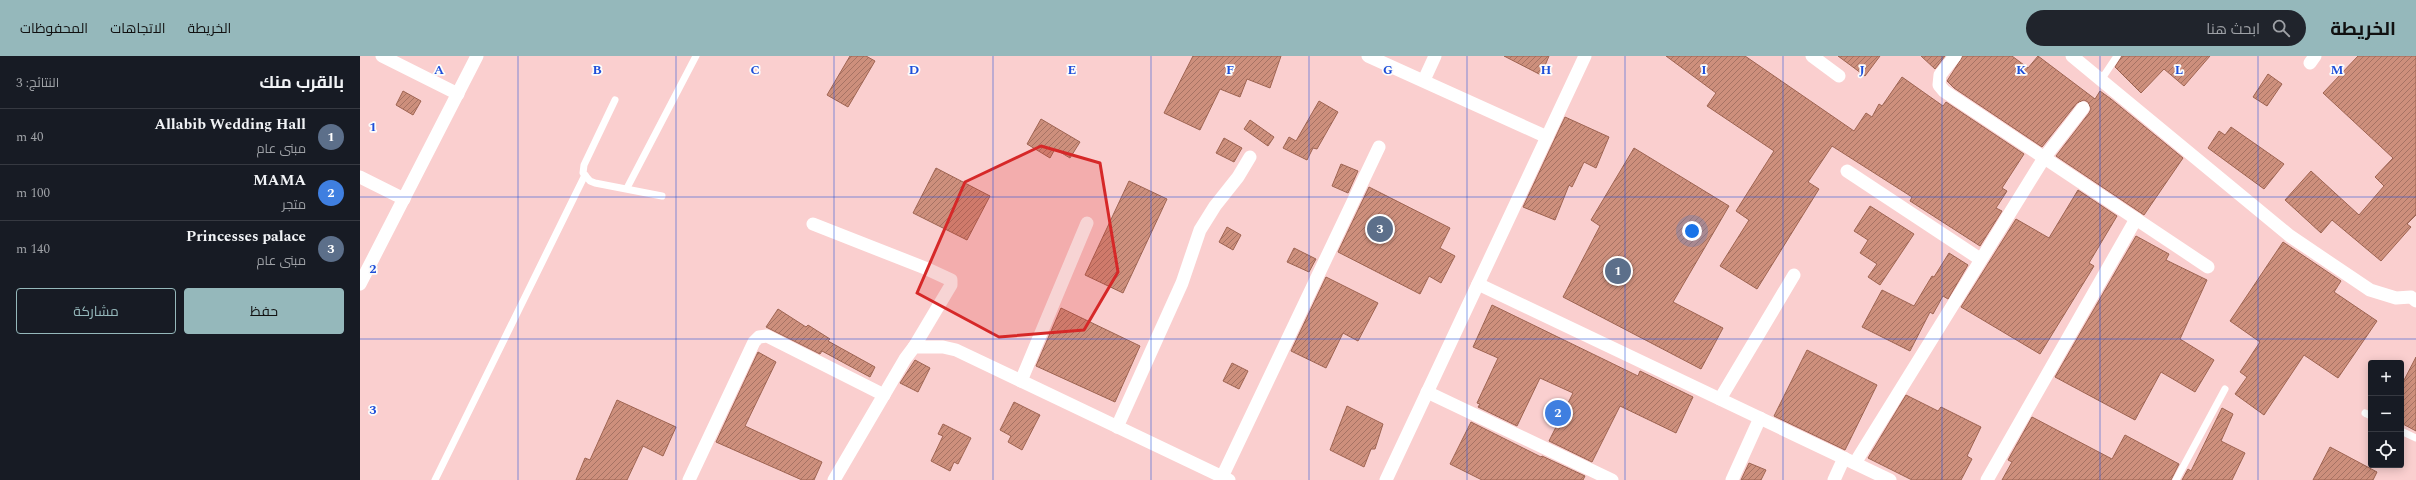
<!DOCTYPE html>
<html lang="ar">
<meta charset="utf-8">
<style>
body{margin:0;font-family:Spectral,Cairo,serif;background:#20242c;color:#f1f3f6;direction:rtl}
.controls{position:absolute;right:12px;bottom:12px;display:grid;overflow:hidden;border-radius:4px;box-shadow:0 2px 10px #0003}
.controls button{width:36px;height:36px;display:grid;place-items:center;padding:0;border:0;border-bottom:1px solid #363941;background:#171b24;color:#f1f3f6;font:20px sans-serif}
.you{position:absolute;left:1332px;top:175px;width:14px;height:14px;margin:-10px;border:3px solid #fff;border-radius:50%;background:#1a73e8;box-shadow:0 0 0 6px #1a73e833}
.badge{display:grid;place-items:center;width:26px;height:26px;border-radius:50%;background:#95b8bb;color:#fff;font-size:13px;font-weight:700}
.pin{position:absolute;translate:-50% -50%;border:2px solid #fff;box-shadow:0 1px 4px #0006}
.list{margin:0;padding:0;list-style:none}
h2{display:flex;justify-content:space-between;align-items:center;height:52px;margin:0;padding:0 16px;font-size:17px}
h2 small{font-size:13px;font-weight:400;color:#9ea1a6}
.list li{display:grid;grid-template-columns:26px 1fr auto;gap:12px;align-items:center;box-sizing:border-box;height:56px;padding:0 16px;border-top:1px solid #363941}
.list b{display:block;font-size:15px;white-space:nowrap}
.list p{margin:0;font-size:13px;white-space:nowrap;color:#9ea1a6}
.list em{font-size:13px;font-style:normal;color:#9ea1a6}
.actions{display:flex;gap:8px;padding:12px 16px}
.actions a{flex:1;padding:9px 0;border:1px solid #95b8bb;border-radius:4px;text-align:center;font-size:14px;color:#95b8bb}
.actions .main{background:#95b8bb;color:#111}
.icon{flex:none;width:22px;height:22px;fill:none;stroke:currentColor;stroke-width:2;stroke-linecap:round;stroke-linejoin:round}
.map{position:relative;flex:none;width:2056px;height:424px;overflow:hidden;direction:ltr}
header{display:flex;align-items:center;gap:24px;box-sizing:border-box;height:56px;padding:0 20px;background:#95b8bb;color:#111}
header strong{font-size:19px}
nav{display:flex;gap:22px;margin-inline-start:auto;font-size:14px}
.search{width:280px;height:36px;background:#20242c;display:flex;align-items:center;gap:10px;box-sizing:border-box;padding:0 14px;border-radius:22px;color:#9ea1a6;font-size:15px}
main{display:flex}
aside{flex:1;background:#171b24}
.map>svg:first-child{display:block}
</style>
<header>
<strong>الخريطة</strong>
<div class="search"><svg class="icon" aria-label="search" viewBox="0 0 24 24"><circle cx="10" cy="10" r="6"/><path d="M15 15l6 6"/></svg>ابحث هنا</div>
<nav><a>الخريطة</a><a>الاتجاهات</a><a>المحفوظات</a></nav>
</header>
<main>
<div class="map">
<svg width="2056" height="424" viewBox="0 0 2056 424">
<defs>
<pattern id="building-hatch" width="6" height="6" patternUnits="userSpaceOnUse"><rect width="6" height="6" fill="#cd8f7c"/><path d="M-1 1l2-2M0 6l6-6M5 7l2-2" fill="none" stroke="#a67364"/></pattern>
</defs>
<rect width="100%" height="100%" fill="#facfcf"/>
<g fill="url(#building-hatch)" stroke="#9e6452">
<polygon points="490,0 506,0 515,5 488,51 467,39"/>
<polygon points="833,0 921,0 910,32 887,23 880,41 860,33 840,74 804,57"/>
<polygon points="1144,0 1189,0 1181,19"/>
<polygon points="1306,0 1385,0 1494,75 1506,57 1512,61 1519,48 1522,50 1542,21 1583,50 1586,46 1664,98 1642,132 1647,135 1636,152 1642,155 1620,190 1550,145 1552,141 1472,90 1448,126 1459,133 1397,233 1360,210 1389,164 1376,155 1414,95 1347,50 1356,37"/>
<polygon points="1478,0 1520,0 1505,20"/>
<polygon points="1561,0 1585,0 1575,13"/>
<polygon points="1603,0 1652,0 1668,12 1678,0 1735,43 1740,35 1751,43 1823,102 1784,159 1696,100 1729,57 1731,53 1728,46 1724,44 1717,47 1682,91 1594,32 1587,25"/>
<polygon points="1762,0 1850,0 1824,30 1804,13 1781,37 1755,11"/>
<polygon points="1998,0 2056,0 2056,159 2047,168 2051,171 2021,205 1972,164 1961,177 1925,144 1951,115 1999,159 2024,130 2015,121 2033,102 1963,37"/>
<polygon points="1908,18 1922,28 1907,50 1893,41"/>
<polygon points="43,35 61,45 53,59 36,49"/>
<polygon points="959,45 978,56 957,93 953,92 947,104 923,92 929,81 936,85"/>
<polygon points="1205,61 1249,81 1236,112 1224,106 1212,131 1209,129 1195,164 1163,151"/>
<polygon points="681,63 720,86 710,102 695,93 690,102 667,88"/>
<polygon points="890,64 914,81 908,90 884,73"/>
<polygon points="1871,71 1924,108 1904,133 1848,92 1859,75 1865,79"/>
<polygon points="864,82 882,92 874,106 856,97"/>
<polygon points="1274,92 1369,150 1313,246 1363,272 1341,313 1203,241 1240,170 1231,164"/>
<polygon points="981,108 998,115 988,137 972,130"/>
<polygon points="576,112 630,140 607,184 553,157"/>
<polygon points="769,125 807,143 763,237 725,219"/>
<polygon points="1009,131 1090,172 1080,192 1095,200 1081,227 1069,220 1060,238 978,196"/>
<polygon points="1718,134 1757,160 1729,207 1734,210 1680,298 1601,251 1656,163 1689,182"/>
<polygon points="1510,150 1554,178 1520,229 1508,221 1517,208 1500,197 1508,184 1494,175"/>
<polygon points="867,171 881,179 873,194 859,186"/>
<polygon points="1776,180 1809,198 1806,204 1847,224 1820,283 1854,304 1835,336 1801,316 1775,364 1695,321"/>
<polygon points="1923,186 1981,225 1974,236 2017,265 1978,322 1944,299 1904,359 1875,338 1887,321 1880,316 1900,286 1870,265"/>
<polygon points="934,192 956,203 949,216 927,206"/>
<polygon points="1589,197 1608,209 1588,243 1583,240 1573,258 1570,256 1550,295 1502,271 1522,234 1554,250 1572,220 1574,221"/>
<polygon points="966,221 1018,247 998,285 983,277 966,312 931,295"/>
<polygon points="1132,249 1278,320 1280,315 1333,341 1316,377 1260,350 1232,406 1189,385 1213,337 1180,322 1157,370 1118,351 1120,348 1117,347 1138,302 1113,291"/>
<polygon points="701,252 780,290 755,346 676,310"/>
<polygon points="418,253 446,271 448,269 470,283 468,285 515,311 510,321 462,295 460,298 406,271"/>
<polygon points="1447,294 1517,329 1485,394 1414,360"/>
<polygon points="398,296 416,306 385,370 462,406 454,424 442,424 356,386"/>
<polygon points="2056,301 2056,375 2041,367 2041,330"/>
<polygon points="555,304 570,312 558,336 540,327"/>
<polygon points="872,307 888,315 879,333 863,325"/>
<polygon points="1546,339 1578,355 1581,351 1621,371 1607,400 1612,403 1601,424 1552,424 1508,402"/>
<polygon points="257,344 316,371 303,400 283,390 267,424 216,424 225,402 230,404"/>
<polygon points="654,346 680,359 662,394 648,386 651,380 640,374"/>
<polygon points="987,350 1023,368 1015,393 1011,393 1004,411 970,394"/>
<polygon points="1862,352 1873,358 1861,385 1885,397 1872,424 1822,424 1828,413 1831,415"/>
<polygon points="1672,361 1752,403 1765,379 1819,408 1811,424 1642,424 1652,406 1648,404"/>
<polygon points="1111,366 1181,401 1182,400 1225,420 1223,424 1122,424 1090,408"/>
<polygon points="583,368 611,382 598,408 594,406 590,415 571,405 583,380 578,378"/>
<polygon points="1970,391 2017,416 2013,424 1953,424"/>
<polygon points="1389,407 1406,414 1401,424 1381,424"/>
</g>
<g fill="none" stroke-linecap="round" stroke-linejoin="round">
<g stroke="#fff" stroke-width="7">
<polyline points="1741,24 1757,0"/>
<polyline points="255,44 224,109 223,117 230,125 235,127 302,140"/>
<polyline points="267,132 336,0"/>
<polyline points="2005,357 2011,360"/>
<polyline points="2041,375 2056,382"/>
<polyline points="75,424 225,119"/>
<polyline points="1816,424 1865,333"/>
</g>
<g stroke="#fff" stroke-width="13">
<polyline points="22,0 98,38"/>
<polyline points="1008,0 1187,81"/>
<polyline points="1452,0 1479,20"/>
<polyline points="1595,0 1580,19 1579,29 1584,35 1848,211"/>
<polyline points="1712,0 1930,180 2010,234 2036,242 2051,241 2056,245"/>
<polyline points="1950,7 1955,0"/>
<polyline points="1064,24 1075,0"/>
<polyline points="1487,115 1620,203"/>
<polyline points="0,121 44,143"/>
<polyline points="453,168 565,212 591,224 591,229 554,291"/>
<polyline points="0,228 117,0"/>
<polyline points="1118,228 1530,424"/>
<polyline points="661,325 727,167"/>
<polyline points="1067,336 1252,424"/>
<polyline points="1360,343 1434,219"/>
<polyline points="757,371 822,227 840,174 855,150 878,121 890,101"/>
<polyline points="1495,407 1684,102 1723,52"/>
<polyline points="862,421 1019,91"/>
<polyline points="329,424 394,286 399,281 407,280 524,339"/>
<polyline points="474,424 545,303 554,291 583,291 596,294 869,424"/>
<polyline points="1026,424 1225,0"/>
<polyline points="1372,424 1400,362"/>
<polyline points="1474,424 1484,402"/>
<polyline points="1627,424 1776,163"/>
</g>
</g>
<path fill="#d62828" fill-opacity="0.2" stroke="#d62828" stroke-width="3" stroke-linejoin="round" d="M 681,90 L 740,107 L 758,216 L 724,274 L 639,281 L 557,237 L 605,126 Z"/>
<path fill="none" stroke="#1d4ed8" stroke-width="1" stroke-opacity="0.55" d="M 158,0 L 158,424M 316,0 L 316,424M 474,0 L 474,424M 633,0 L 633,424M 791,0 L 791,424M 949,0 L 949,424M 1107,0 L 1107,424M 1265,0 L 1265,424M 1423,0 L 1423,424M 1582,0 L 1582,424M 1740,0 L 1740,424M 1898,0 L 1898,424M 0,141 L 2056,141M 0,283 L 2056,283"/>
<g font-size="13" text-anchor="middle" font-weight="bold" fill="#1d4ed8" stroke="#fcfcfc" stroke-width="3.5" stroke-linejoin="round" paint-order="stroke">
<text x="79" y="18">A</text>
<text x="237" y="18">B</text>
<text x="395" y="18">C</text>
<text x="554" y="18">D</text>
<text x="712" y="18">E</text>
<text x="870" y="18">F</text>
<text x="1028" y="18">G</text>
<text x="1186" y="18">H</text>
<text x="1344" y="18">I</text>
<text x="1502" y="18">J</text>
<text x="1661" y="18">K</text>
<text x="1819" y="18">L</text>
<text x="1977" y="18">M</text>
<text x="13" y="75">1</text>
<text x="13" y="217">2</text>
<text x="13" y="358">3</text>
</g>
</svg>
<div class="controls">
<button>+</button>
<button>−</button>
<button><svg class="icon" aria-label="locate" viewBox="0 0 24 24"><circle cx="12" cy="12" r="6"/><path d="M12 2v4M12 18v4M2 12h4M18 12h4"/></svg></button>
</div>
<div class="you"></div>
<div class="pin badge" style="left:1258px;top:215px;background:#5c6f8a">1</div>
<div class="pin badge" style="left:1198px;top:357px;background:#3f7fe0">2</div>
<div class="pin badge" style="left:1020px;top:173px;background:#5c6f8a">3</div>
</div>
<aside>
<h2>بالقرب منك<small>النتائج: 3</small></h2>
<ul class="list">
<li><span class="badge" style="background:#5c6f8a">1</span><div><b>Allabib Wedding Hall</b><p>مبنى عام</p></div><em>40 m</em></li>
<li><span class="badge" style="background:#3f7fe0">2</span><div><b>MAMA</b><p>متجر</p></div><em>100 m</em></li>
<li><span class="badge" style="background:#5c6f8a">3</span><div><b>Princesses palace</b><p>مبنى عام</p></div><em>140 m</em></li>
</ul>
<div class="actions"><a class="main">حفظ</a><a>مشاركة</a></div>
</aside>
</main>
